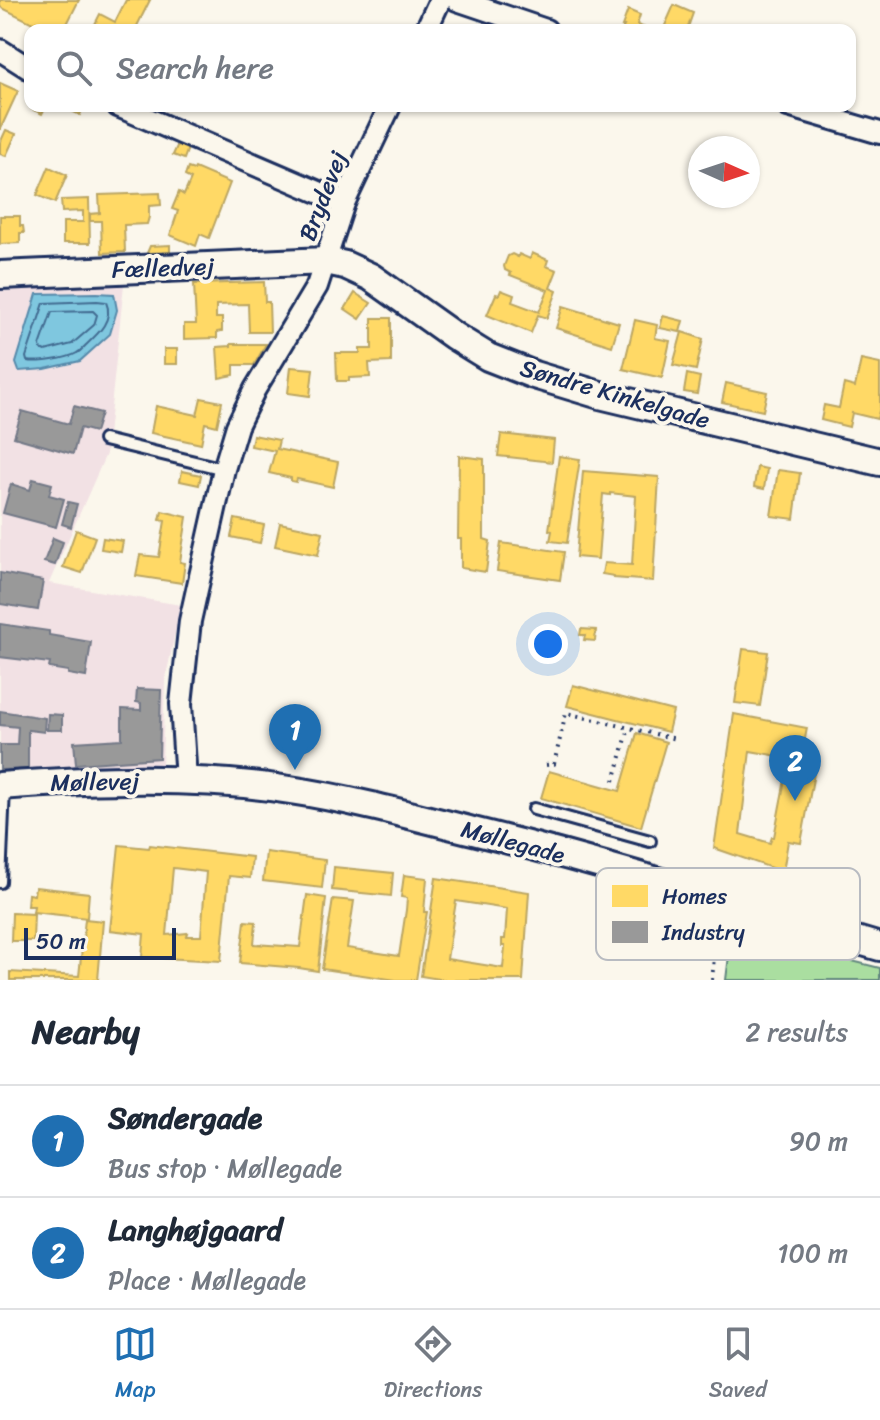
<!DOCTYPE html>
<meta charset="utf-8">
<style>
body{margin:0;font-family:Sriracha,sans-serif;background:#f2f2f3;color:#1f2937}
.compass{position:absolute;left:688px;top:136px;width:72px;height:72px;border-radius:50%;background:#fff;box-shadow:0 2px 6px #0004;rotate:93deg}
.scale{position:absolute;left:24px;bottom:20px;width:152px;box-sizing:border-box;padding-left:8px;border:4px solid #1b2f5e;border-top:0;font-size:22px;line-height:28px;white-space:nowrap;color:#1b2f5e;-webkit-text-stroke:6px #fbf7ec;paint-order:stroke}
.you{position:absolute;left:548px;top:644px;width:28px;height:28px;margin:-20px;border:6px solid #fff;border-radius:50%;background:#1a73e8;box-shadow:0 0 0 12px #1a73e833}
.badge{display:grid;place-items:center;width:52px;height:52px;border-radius:50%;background:#1f6fb2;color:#fff;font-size:26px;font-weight:700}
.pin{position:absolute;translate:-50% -66px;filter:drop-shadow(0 2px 4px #0008)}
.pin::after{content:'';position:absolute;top:42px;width:28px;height:24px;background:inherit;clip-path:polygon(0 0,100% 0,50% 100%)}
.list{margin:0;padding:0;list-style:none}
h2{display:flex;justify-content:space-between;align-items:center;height:104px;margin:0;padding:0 32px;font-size:34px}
h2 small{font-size:26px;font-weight:400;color:#747a83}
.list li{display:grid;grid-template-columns:52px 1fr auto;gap:24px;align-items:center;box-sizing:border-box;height:112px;padding:0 32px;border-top:2px solid #e0e1e3}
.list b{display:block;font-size:30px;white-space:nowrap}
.list p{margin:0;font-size:26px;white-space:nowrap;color:#747a83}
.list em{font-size:26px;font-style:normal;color:#747a83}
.icon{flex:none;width:44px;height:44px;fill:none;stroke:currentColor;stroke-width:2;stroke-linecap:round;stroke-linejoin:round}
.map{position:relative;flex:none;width:880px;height:980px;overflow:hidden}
.search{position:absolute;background:#fff;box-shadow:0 2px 6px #0004;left:24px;right:24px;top:24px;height:88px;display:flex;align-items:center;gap:20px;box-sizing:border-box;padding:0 28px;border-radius:16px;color:#747a83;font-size:30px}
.sheet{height:328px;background:#fff}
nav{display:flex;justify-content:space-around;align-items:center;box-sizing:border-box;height:112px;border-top:2px solid #e0e1e3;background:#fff;font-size:22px;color:#747a83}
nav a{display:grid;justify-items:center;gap:4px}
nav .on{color:#1f6fb2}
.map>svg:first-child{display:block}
</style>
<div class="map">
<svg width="880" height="980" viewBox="0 0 880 980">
<rect width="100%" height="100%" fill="#fbf7ec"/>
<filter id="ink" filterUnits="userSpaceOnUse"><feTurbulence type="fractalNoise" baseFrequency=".0125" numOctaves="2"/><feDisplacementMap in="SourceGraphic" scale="16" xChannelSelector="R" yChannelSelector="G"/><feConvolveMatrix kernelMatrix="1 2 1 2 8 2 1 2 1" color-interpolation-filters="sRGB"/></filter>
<g filter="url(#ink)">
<polygon fill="#f2e1e4" points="125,275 106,454 49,583 181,605 165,681 162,765 0,774 0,280"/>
<polygon fill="#aadea0" stroke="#62867f" stroke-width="2" points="732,931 880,968 880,980 726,980"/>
<polygon fill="#7fc7df" stroke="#578aab" stroke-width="2" points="97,293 114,294 117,310 110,334 80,361 45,369 19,371 16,363 37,294"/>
<g fill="#ffd966" stroke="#bba664" stroke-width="2" fill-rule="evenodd">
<polygon points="0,0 79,0 64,30 47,30 0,7"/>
<polygon points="126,0 150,0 135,30 128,30 123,28 122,30 92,30 100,14 115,22"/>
<polygon points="674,5 693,13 687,30 663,30"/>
<polygon points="628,10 640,15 637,25 651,30 622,30 624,26 622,26"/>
<polygon points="0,83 18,91 0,130"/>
<polygon points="34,106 46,106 42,114 32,109"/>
<polygon points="68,106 84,106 80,115 67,109"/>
<polygon points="6,130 16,134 6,156 0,154 0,143"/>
<polygon points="178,144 188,148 184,159 173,155"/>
<polygon points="49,167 67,175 55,203 37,195"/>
<polygon points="188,168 194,170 195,168 230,183 209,238 200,234 196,246 170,235 178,211 172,209 179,192 184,195 191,179 185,176"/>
<polygon points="160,193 161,205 149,206 149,217 147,224 124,225 125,252 102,253 101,221 90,221 90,214 100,213 99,195"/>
<polygon points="89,199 90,243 63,243 63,222 83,222 83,211 62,212 61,200"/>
<polygon points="0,216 20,216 20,226 23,226 24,233 20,233 20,243 0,244"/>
<polygon points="170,245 170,252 147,253 150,246"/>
<polygon points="532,253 548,260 546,266 557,270 550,288 557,291 547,318 538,315 531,333 487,315 496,294 499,295 501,290 514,295 512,302 539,312 548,290 510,275 511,273 505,270 504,266 508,256 512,254 518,257 519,254 530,259"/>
<polygon points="264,282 265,302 269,302 270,332 249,332 248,304 216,305 216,318 222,318 222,331 217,332 217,338 184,339 184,324 196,324 194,284"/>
<polygon points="355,293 371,303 360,319 345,309"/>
<polygon points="563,306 619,323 612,346 556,328"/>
<polygon points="663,316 683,321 680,332 660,328"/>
<polygon points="372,318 391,318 391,362 369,363 370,377 349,378 349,381 337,381 336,353 360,353 360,349 372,349"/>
<polygon points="635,320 657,325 655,338 670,341 662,378 623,369"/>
<polygon points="682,332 703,339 696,370 673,365"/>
<polygon points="231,344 266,344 254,365 234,365 234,375 219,378 217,347 231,346"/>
<rect x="164" y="349" width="13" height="15"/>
<polygon points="861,360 880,364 880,407 877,419 852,413 849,427 821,420 824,405 839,408 844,384 855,387"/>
<polygon points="291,367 313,369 310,396 288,393"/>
<polygon points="687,374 700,377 697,394 684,392"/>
<polygon points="726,383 767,392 763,411 722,402"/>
<polygon points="201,398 222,402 217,426 205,423 201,444 151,433 156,406 197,415"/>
<polygon points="501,434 554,440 552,462 498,456"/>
<polygon points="253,435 279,440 277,449 338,462 333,487 297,479 296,482 291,481 291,478 269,473 275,451 251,446"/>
<polygon points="459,456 484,459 484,539 490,541 486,572 461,568 461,539 458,539"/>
<polygon points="559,456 580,459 567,543 550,541 552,531 549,530"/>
<polygon points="757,467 767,469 764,489 754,487"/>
<polygon points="778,470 800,473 794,519 771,516"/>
<polygon points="182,471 201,475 199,485 180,481"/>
<polygon points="583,471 659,477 653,581 614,578 614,576 602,574 604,563 632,565 636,496 610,493 610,495 603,494 598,559 576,557"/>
<polygon points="162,511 187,517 180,562 185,563 182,583 136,576 140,555 159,557 165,521 160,520"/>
<polygon points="235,519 264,525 260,543 231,537"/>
<polygon points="280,523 323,532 318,555 275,546"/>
<polygon points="76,530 95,537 82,573 63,567"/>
<polygon points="103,538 123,541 121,552 101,549"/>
<polygon points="501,543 564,552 560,580 497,571"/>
<polygon points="581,629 596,630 595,641 584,640 585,635 580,635"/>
<polygon points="743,649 768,652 760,706 735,703"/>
<polygon points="573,685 673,711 668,732 567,706"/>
<polygon points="734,714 807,728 801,760 750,751 740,834 770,843 772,837 774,837 788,764 815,768 801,843 788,841 783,872 714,848"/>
<polygon points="637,733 666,742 641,827 541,798 549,771 620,791"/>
<path d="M 119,845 L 149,848 L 150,845 L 252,857 L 250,878 L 229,876 L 221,961 L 142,957 L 144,934 L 110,930 ZM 173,868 L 206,872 L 201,936 L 187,936 L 188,933 L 167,935 Z"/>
<polygon points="266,852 325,860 322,888 263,881"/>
<polygon points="334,867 393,873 391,896 332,890"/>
<polygon points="404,875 427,878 424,912 427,912 416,980 396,980 322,969 333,899 354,901 347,948 399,956 406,910 407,898 401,897"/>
<path d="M 436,878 L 529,892 L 523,980 L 445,980 L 421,976 ZM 456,901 L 507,909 L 505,939 L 502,939 L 502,946 L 505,946 L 503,968 L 447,959 Z"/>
<polygon points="35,887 89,893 87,918 33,912 34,906 27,906 28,894 34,895"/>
<polygon points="307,895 326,898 318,971 299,968 240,963 245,921 256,922 254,944 300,947"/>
<polygon points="12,913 34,914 33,941 11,941"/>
<polygon points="85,919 103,921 98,980 10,980 10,972 79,976"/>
</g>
<g fill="#999" stroke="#737987" stroke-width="2">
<polygon points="74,406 101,413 95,432 80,428 73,454 14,437 22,411 69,424"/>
<polygon points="33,479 52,484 49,495 64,499 56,527 3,513 11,484 30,490"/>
<polygon points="68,502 77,504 71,527 62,524"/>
<polygon points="53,538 63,542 55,565 44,562"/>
<polygon points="0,573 43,581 38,610 0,604"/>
<polygon points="0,624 49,631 49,635 91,642 86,677 68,674 68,671 49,668 50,663 0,657"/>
<polygon points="137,689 161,690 159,758 76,764 74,742 122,739 122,709 141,710 141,703 136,702"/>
<polygon points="0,711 45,718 44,732 28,730 28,769 0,770 0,745 17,745 18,727 0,725"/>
<polygon points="48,714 62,715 62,730 47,730"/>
</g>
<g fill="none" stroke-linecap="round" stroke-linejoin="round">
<g stroke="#436c92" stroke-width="2">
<path d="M 97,301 L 106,302 C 114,320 98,334 86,345 C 83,348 81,351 77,353 C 67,359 38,363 27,361 L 26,357 L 44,303 Z"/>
<polygon points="93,311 97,315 94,325 72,344 45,351 41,349 40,346 52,312"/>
</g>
<g stroke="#1b2f5e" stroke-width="16">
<g id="service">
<polyline points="104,440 224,469"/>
<polyline points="534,809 650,841"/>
<polyline points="0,882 4,788"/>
</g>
</g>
<g stroke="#1b2f5e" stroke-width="26">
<g id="minor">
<polyline points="457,0 546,30"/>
<polyline points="426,30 440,0"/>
<polyline points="0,50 30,69"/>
<polyline points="118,106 344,203"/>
<polyline points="788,106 880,133"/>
<polyline points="186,780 181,704 190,621 224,469 237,426 255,389 317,286 344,203 390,106"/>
</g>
</g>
<g stroke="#1b2f5e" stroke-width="32">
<g id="tertiary">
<polyline points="0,275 326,261 345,265 371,277 454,336 488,357 534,375 600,395 880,462"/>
<path d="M 0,786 C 93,779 197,775 290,790 C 351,799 413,816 473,831 C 610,865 745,907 880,947"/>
</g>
</g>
<g stroke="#1b2f5e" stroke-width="4" stroke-dasharray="2 6" stroke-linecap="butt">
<polyline points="546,765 554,764 566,713 676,739"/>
<polyline points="614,781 629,728"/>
<polyline points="712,980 717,922"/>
</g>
<use href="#service" stroke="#fbf7ec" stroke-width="10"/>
<use href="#minor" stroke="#fbf7ec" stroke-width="20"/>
<use href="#tertiary" stroke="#fbf7ec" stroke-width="26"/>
</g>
</g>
<g text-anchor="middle" stroke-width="8" stroke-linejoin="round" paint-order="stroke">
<g font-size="24" fill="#1b2f5e" stroke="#fbf7ec">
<text transform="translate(323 196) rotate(-69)" y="8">Brydevej</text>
<text transform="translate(163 268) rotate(-2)" y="8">Fælledvej</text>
<text transform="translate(615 394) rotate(16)" y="8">Søndre Kinkelgade</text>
<text transform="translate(95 782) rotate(-1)" y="8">Møllevej</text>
<text transform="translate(513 842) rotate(15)" y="8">Møllegade</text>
</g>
</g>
<rect x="596" y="868" width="264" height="92" rx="12" fill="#fbf7ec" stroke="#b8bbc1" stroke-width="2"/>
<rect x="612" y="885" width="36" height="22" fill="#ffd966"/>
<rect x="612" y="921" width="36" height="22" fill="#999"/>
<g font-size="22" fill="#1b2f5e">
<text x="662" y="904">Homes</text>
<text x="662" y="940">Industry</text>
</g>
</svg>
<svg class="compass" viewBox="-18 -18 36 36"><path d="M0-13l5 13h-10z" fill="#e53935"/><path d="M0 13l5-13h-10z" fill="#747a83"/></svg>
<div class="scale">50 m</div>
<div class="you"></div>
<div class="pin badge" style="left:295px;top:770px">1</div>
<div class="pin badge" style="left:795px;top:801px">2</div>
<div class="search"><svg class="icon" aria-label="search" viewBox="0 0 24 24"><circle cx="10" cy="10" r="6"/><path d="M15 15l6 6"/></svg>Search here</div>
</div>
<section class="sheet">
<h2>Nearby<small>2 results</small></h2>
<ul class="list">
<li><span class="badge">1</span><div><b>Søndergade</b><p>Bus stop · Møllegade</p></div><em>90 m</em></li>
<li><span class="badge">2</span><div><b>Langhøjgaard</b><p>Place · Møllegade</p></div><em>100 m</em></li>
</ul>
</section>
<nav>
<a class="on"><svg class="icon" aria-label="map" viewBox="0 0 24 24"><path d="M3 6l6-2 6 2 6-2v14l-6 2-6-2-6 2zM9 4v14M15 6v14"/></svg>Map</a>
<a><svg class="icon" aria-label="directions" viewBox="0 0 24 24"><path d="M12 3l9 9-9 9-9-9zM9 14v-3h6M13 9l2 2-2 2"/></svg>Directions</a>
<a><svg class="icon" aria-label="saved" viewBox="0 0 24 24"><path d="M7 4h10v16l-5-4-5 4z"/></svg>Saved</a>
</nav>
